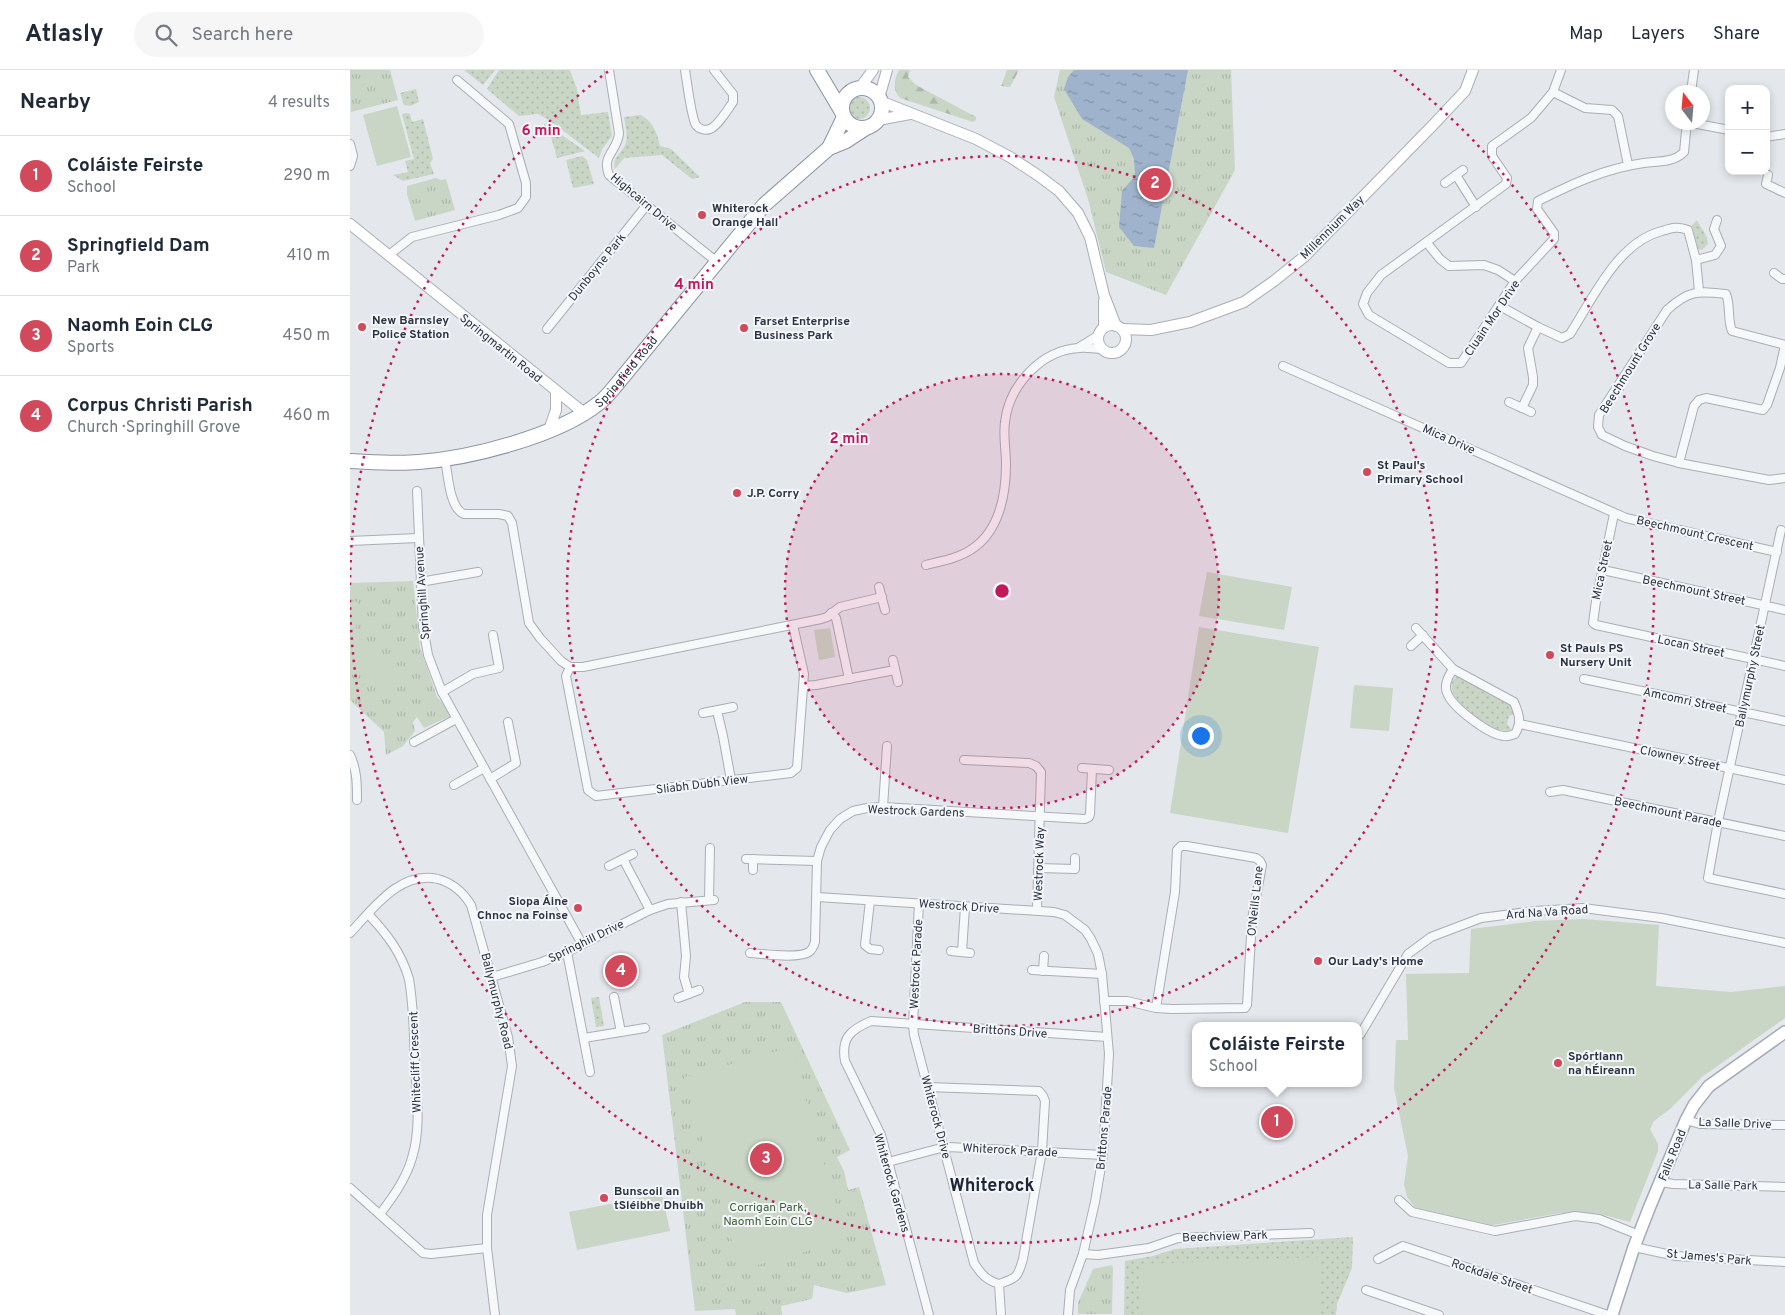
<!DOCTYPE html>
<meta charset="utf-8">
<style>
body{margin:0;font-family:Overpass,sans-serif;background:#f6f6f7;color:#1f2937}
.controls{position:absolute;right:15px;top:15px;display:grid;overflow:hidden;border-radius:10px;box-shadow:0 2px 8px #0003}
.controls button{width:45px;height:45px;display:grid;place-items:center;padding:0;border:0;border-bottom:1px solid #e0e1e3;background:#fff;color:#1f2937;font:25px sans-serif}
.compass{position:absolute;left:1315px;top:15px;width:45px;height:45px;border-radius:50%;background:#fff;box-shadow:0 2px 8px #0003;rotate:344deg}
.you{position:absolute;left:850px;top:665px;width:18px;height:18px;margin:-12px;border:4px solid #fff;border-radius:50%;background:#1a73e8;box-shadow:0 0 0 8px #1a73e833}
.badge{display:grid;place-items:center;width:32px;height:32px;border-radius:50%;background:#d1495b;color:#fff;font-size:16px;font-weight:700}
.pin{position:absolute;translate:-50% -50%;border:2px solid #fff;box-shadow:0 1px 5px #0006}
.popup{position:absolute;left:842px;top:952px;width:170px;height:65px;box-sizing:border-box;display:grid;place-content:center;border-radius:10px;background:#fff;filter:drop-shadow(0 1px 4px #0005);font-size:16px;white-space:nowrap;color:#747a83}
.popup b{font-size:19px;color:#1f2937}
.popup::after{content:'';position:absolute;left:50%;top:100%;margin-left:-10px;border:10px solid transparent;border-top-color:#fff}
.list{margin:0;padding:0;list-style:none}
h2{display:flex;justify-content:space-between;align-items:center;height:65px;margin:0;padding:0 20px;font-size:21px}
h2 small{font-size:16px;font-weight:400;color:#747a83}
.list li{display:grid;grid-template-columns:32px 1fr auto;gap:15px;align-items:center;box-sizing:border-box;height:80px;padding:0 20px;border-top:1px solid #e0e1e3}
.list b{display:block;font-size:19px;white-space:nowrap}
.list p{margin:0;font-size:16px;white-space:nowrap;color:#747a83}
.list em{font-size:16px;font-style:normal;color:#747a83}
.icon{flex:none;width:28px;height:28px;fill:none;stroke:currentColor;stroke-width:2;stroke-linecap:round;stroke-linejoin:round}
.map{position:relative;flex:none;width:1435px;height:1245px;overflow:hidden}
header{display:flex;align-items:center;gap:30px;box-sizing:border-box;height:70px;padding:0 25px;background:#fff;border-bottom:1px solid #e0e1e3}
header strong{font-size:24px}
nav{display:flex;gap:28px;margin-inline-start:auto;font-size:18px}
.search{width:350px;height:45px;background:#f6f6f7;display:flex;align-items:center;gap:12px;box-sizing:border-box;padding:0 18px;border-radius:28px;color:#747a83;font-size:19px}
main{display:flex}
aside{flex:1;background:#fff}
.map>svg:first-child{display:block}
</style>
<header>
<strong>Atlasly</strong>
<div class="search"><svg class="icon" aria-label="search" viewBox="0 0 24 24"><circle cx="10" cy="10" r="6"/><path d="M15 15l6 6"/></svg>Search here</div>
<nav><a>Map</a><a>Layers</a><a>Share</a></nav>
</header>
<main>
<aside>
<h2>Nearby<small>4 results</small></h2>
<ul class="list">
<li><span class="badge">1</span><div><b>Coláiste Feirste</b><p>School</p></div><em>290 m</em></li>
<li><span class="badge">2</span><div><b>Springfield Dam</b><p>Park</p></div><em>410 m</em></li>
<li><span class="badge">3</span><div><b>Naomh Eoin CLG</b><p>Sports</p></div><em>450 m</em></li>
<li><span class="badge">4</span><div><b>Corpus Christi Parish</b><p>Church · Springhill Grove</p></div><em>460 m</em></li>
</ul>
</aside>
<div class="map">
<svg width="1435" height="1245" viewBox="0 0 1435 1245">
<defs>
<pattern id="grass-dots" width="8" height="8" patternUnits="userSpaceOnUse" patternTransform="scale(1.25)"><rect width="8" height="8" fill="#c9d6c5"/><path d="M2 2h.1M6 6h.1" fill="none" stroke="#adb8ab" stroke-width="1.8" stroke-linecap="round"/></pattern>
<pattern id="forest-firs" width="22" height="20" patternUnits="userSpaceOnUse" patternTransform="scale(1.25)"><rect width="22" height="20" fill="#c9d6c5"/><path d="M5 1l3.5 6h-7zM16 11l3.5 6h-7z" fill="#adb8ab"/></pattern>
<pattern id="park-tufts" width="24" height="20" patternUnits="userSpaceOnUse" patternTransform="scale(1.25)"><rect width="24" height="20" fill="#c9d6c5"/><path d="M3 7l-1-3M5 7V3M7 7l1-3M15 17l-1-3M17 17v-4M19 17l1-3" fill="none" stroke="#adb8ab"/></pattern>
<pattern id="water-ripples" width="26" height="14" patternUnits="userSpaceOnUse" patternTransform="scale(1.25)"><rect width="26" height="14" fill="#9fb4cc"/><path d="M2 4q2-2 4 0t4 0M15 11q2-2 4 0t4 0" fill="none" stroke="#8293a7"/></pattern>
</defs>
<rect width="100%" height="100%" fill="#e4e7ec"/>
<g fill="url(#grass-dots)">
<polygon points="114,0 145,0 133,15"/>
<polygon points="149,0 220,0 227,19 231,45 258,42 262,66 252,79 249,88 199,50 188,44 169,46 137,19"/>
<polygon points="66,19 69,32 60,36 54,35 50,23"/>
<circle cx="509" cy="38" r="11"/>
<polygon points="56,43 60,44 62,52 73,49 83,89 80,93 84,104 53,111 43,105 58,102 55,91 64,89 52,44"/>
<path d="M 291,45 C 303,52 307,62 310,76 L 321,79 L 350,107 L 342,109 L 312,85 L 274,88 L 265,99 C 262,88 271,84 275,75 C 279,67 275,55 274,47 Z"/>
<polygon points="203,59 235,81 207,88 199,60"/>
<polygon points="232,86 237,90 244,114 223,118 216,90"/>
<path d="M 1347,150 C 1350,157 1358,165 1358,174 L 1352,180 L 1348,179 L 1342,155 Z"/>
<path d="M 1107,606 L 1111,606 L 1162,636 L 1165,644 L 1159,646 L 1157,654 L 1162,660 C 1146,668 1083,623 1107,606 Z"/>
<polygon points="249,927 254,956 246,957 241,928"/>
<polygon points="1003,1167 1002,1198 987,1234 986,1245 774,1245 775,1191 803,1186 825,1179"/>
</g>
<g fill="url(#forest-firs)">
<path d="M 549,0 L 560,0 L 558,7 L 566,15 L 626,47 L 626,50 L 623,52 L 550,28 C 542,19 544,10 549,0 Z"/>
<polygon points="657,0 669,0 660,17 651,16"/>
</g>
<g fill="url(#park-tufts)">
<polygon points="0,0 40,0 48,30 1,42"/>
<polygon points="710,0 881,0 885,100 816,225 756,202 738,129 704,27"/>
<polygon points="86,108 91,110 96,109 105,140 65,151 57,124 57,116"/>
<polygon points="63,511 70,577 87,627 103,645 74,658 67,647 63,652 65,661 53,676 36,685 34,662 0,630 0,513"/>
<polygon points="395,932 431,932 500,1080 487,1087 494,1101 498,1120 509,1117 536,1215 497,1223 464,1215 462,1229 431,1236 432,1245 386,1245 385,1239 345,1241 312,965"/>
<polygon points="762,1195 763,1198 762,1244 728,1244 728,1233 743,1199"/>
</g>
<g fill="#c9d6c5">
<polygon points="47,36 61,87 27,96 13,45"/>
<polygon points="857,502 942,517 934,560 849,546"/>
<polygon points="0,531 8,532 6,560 0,559"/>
<polygon points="849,557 969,577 938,763 820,743"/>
<polygon points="480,558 485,587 469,590 464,560"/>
<polygon points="4,576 46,594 36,617 0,600 0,583"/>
<polygon points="1004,615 1043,618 1039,661 1000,658"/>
<polygon points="1234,849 1309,855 1306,916 1381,922 1435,916 1435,948 1352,1007 1320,1039 1304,1051 1300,1059 1308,1074 1308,1081 1280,1152 1250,1144 1232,1142 1210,1143 1138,1156 1067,1140 1057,1127 1054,1114 1058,1086 1044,1018 1046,970 1058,970 1056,904 1119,903 1121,859 1185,851"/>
<polygon points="441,977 496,1170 390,1200 335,1007"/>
<polygon points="312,1124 320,1161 227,1180 219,1142"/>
<polygon points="969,1187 971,1245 792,1245 790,1194"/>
</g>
<polygon fill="url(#water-ripples)" points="724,0 838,0 804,178 784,176 769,157 772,121 785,106 784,89 779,78 732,49 714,19 718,7"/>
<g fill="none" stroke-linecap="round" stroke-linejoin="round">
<g stroke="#a9aeb7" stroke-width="10">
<g id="street">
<path d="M 259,0 L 269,63 C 268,81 251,85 259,105 L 367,192"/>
<path d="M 335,0 C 337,11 341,47 346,55 C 349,59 355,61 360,59 C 368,56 378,39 383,32 L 383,24 L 364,0"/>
<path d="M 1211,0 L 1203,22 L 1181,48 L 1142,76 L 1142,86 L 1157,108 L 1156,114 L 1031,205 L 1017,223 L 1013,234 L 1019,245 L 1099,293 L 1111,293 L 1165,211 L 1204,169 L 1204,163 L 1187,139 L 1188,131 C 1222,114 1256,98 1294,93 C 1308,91 1323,93 1334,82 L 1337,52"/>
<polyline points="1203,22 1235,38 1262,40 1268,46 1278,95"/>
<polyline points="1341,22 1344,0"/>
<polyline points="1337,52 1379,60"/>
<polyline points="1416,67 1435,64"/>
<polyline points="0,74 3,86 0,96"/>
<polyline points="1106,105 1126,137"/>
<polyline points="1418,105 1416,114 1435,123"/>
<polyline points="1095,113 1113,100"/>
<polyline points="1077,173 1090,189 1099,196 1134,195 1148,200 1165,211"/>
<polyline points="39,185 62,167 149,145 168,138 176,127 176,113 159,54 107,10"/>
<polyline points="1346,190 1365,185 1371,176 1364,159 1367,150"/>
<polyline points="1424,203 1432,209 1435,209"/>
<path d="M 1150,236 L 1188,257 L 1212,268 L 1220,264 C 1243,228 1268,172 1312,161 C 1322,158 1328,156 1338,160 L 1346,190 L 1349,221"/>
<polyline points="197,259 296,136"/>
<path d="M 1435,275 L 1382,261 C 1377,249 1381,236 1376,224 C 1348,221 1339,220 1317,240 L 1249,345 L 1248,357 L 1252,365 L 1275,376 L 1303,386 L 1329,393 L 1419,410 L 1435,408"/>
<polyline points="728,278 749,265"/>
<polyline points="933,296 1276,448 1427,482"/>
<polyline points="1159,332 1181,342"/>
<polyline points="1172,338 1183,315 1183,307 1178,278 1188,257"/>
<path d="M 95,389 C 98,403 99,438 114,444 L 149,444 L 158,446 L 162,453 L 179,553 L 190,568 L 211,591 L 220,597 L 233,597 L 471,549 L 477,547 L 490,537 L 532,527"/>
<polyline points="1329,393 1344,336 1349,330 1356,328 1413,340 1417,335 1430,298 1435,275"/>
<polyline points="67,421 73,557 78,585 92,622 232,874"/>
<polyline points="1264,444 1246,531 1243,553 1246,555 1435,596"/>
<polyline points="1431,460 1368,752 1358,808 1435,824"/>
<polyline points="0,471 68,468"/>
<path d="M 576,495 C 592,491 609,488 622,479 C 649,461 656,425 656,394 C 656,380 653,366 655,352 C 659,316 691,280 729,278 C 737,277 744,279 752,279"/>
<polyline points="1253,500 1435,540"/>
<polyline points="70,512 128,502"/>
<polyline points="529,517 535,540"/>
<polyline points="481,543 486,548 499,609"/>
<polyline points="1066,558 1103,599"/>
<polyline points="1061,576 1073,565"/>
<polyline points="543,590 548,612"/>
<polyline points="220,597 216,606 238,720 246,726 441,703 447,698 454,604 443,555"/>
<path d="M 1103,599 L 1164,632 C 1169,644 1172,652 1165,664 C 1162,665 1158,667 1154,666 C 1139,665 1104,638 1098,625 C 1093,616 1098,607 1103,599 Z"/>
<polyline points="1234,609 1435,651"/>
<polyline points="454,616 466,615 545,600"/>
<polyline points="92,622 123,604 149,598 143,565"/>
<polyline points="367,641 373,666 381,710"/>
<polyline points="353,643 383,637"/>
<polyline points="1170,654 1435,710"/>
<polyline points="64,672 106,649"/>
<path d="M 0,685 C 7,700 7,714 7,730"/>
<polyline points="614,690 679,693 686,696 691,702 687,840"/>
<polyline points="732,698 759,700"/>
<polyline points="140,709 166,693 158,652"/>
<polyline points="104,715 134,698"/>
<polyline points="1200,722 1213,720 1435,766"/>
<polyline points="533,737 537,676"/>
<polyline points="273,789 300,840"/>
<polyline points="396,789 467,791"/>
<polyline points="259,796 283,784"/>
<polyline points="689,798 725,799 725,788"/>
<polyline points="403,800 403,789"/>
<polyline points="467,827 704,842 715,845 735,860 741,869 748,884 752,904 759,984 753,1085 745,1132 733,1184 720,1220 718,1245"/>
<polyline points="359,830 360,778"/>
<polyline points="520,831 515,875 520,879 529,880"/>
<polyline points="331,832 336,886 334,907 339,924"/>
<path d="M 569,833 L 563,955 L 564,965 L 624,1193 C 631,1204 636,1210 649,1214 L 651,1245"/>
<path d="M 18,844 C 37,864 51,882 59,909 C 64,938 64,967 65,996 C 67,1027 71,1059 62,1088 C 56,1109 43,1127 30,1144"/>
<path d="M 0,863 C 23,839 50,800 88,809 C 103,813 113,822 121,835 L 158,967 L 162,996 L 137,1145 L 137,1178 L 145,1245"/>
<polyline points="601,881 620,883"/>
<polyline points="217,882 240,1002"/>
<polyline points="612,882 615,837"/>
<path d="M 400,883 C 414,884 448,889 459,882 C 462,880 464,875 465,872 L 467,791 L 471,777 L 480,760 L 490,749 L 503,741 L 517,738 L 533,737 L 735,749 L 739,747 L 740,744 L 742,699"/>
<polyline points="682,900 752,904"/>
<polyline points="693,901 694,886"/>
<polyline points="142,907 192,892 217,882 300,840 318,834 364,830"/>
<polyline points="264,927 271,962"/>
<polyline points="328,928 349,920"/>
<polyline points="754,931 777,931 806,938 822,939 895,938 897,935 902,849 912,795 910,791 906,788 837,776 831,776 827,780 825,822 806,938"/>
<polyline points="1010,965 1058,884 1081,867 1131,848 1185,841 1233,838 1311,848 1435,873"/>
<polyline points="234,968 295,958"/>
<path d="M 578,1017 L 689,1021 L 693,1026 L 695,1031 L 692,1081 L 673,1189 C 668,1207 667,1208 649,1214"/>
<polyline points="1336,1050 1350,1054 1435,1055"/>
<polyline points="538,1092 591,1078 598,1077 753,1085"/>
<polyline points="1311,1112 1323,1114 1435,1117"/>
<polyline points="0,1118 73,1183 81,1184 137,1178"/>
<polyline points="1049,1130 1062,1142 1145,1161 1225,1146 1249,1149 1289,1165"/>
<polyline points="1284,1177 1326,1186 1435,1192"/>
<polyline points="733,1184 748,1185 799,1178 828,1168 960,1163"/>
<polyline points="1028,1189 1053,1176 1258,1245"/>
<polyline points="1016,1220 1089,1245"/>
<path d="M 579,1245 L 531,1065 L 495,991 C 491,968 500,960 521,951 L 757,967"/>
</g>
</g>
<g stroke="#a9aeb7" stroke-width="12">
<g id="secondary">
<polyline points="509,19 523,0"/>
<polyline points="529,28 537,0"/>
<polyline points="530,31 626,69 660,87 689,106 709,121 728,143 740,167 754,225 766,256"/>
<polyline points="528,50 560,44"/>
<polyline points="0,154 234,343"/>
<polyline points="754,231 754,257"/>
<circle cx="762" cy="269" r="14"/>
<polyline points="772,259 801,260 840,252 894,232 924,211 955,186 1084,54 1115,21 1123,0"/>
<polyline points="199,360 206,340 206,322"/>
</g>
</g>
<g stroke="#a3abb8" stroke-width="14">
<polyline id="primary" points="1262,1245 1284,1177 1300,1136 1336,1050 1344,1035 1359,1016 1435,962"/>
</g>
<g stroke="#8b94a3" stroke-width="16">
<g id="highway">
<polyline points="467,0 492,42"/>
<circle cx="512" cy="38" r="20"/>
<polyline points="479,78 494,47"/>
<path id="s1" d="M 0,391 C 23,392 46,394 69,392 C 121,388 208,366 249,333 C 256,328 261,321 267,314 L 414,135 L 479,78 L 496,71 L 516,58"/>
</g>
</g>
<use href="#street" stroke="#f7f8fa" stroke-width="8"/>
<use href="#secondary" stroke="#fff" stroke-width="10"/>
<use href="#primary" stroke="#fff" stroke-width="11"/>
<use href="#highway" stroke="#fff" stroke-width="14"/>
</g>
<circle cx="652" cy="521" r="217" fill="#c2185b" fill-opacity=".12"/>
<g fill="none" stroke="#c2185b" stroke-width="2.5" stroke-dasharray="2.5 5">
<circle cx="652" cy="521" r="217"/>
<circle cx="652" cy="521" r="435"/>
<path d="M0 515A652 652 0 0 1 260 0M1044 0A652 652 0 1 1 0 527"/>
</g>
<g fill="#d1495b" stroke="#f4f6f9" stroke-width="2">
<circle cx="352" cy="145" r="5"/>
<circle cx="12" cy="257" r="5"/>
<circle cx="394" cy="258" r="5"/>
<circle cx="1017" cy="402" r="5"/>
<circle cx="387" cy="423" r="5"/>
<circle cx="1200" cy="585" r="5"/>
<circle cx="228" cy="838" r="5"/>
<circle cx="968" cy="891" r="5"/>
<circle cx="1208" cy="993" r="5"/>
<circle cx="254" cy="1128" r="5"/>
</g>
<g text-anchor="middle" stroke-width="4" stroke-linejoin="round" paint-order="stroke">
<g font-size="12" fill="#2b3445" stroke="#f4f6f9">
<text transform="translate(294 132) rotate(40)" y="4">Highcairn Drive</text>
<text transform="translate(982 157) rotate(-45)" y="4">Millennium Way</text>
<text transform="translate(247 197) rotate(-51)" y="4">Dunboyne Park</text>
<text transform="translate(1142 248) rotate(-56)" y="4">Cluain Mor Drive</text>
<text transform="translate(151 278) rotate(39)" y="4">Springmartin Road</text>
<text transform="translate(1280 298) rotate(-58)" y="4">Beechmount Grove</text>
<text dy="4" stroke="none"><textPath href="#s1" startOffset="302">Springfield Road</textPath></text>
<text transform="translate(1099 369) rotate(24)" y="4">Mica Drive</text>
<text transform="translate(1345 463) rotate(13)" y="4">Beechmount Crescent</text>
<text transform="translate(1252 500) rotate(-78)" y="4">Mica Street</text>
<text transform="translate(1344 520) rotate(12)" y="4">Beechmount Street</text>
<text transform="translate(72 523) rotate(-94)" y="4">Springhill Avenue</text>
<text transform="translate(1341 576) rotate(12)" y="4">Locan Street</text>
<text transform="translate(1400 606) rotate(-78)" y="4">Ballymurphy Street</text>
<text transform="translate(1335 630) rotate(12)" y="4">Amcomri Street</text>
<text transform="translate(1330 688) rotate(12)" y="4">Clowney Street</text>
<text transform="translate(352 714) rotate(-7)" y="4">Sliabh Dubh View</text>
<text transform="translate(566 741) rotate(2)" y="4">Westrock Gardens</text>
<text transform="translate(1318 742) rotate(12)" y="4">Beechmount Parade</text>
<text transform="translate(689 794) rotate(-88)" y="4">Westrock Way</text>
<text transform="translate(905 831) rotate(-84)" y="4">O'Neills Lane</text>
<text transform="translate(609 836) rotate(4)" y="4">Westrock Drive</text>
<text transform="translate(1197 842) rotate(-4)" y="4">Ard Na Va Road</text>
<text transform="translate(236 871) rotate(-26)" y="4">Springhill Drive</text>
<text transform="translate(566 894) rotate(-87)" y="4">Westrock Parade</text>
<text transform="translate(147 931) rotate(76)" y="4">Ballymurphy Road</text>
<text transform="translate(660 961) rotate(4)" y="4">Brittons Drive</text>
<text transform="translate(65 992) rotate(-92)" y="4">Whitecliff Crescent</text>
<text transform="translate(586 1047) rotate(75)" y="4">Whiterock Drive</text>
<text transform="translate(1385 1053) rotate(2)" y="4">La Salle Drive</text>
<text transform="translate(754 1058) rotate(-85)" y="4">Brittons Parade</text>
<text transform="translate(660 1080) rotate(3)" y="4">Whiterock Parade</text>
<text transform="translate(1322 1085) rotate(-68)" y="4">Falls Road</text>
<text transform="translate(542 1113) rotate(74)" y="4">Whiterock Gardens</text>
<text transform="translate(1373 1115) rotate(1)" y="4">La Salle Park</text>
<text transform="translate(875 1166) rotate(-2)" y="4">Beechview Park</text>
<text transform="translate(1359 1187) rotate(5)" y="4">St James's Park</text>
<text transform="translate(1142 1206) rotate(19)" y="4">Rockdale Street</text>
</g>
<g font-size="12" font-weight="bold" fill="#2b3445" stroke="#f4f6f9" text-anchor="start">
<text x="362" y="142">Whiterock<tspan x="362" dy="14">Orange Hall</tspan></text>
<text x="22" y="254">New Barnsley<tspan x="22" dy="14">Police Station</tspan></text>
<text x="404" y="255">Farset Enterprise<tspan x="404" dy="14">Business Park</tspan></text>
<text x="1027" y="399">St Paul's<tspan x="1027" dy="14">Primary School</tspan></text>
<text x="397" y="427">J.P. Corry</text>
<text x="1210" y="582">St Pauls PS<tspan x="1210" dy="14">Nursery Unit</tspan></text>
<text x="218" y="835" text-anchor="end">Siopa Áine<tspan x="218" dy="14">Chnoc na Foinse</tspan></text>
<text x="978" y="895">Our Lady's Home</text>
<text x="1218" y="990">Spórtlann<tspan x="1218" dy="14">na hÉireann</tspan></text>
<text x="264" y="1125">Bunscoil an<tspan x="264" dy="14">tSléibhe Dhuibh</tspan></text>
</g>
<g font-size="12" fill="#3f6138" stroke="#f4f6f9">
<text x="418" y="1141">Corrigan Park,<tspan x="418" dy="14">Naomh Eoin CLG</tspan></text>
</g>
<g font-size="18" font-weight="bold" fill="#1d2536" stroke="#f4f6f9">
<text x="642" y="1121">Whiterock</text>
</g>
</g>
<circle cx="652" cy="521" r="8" fill="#c2185b" stroke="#f4f6f9" stroke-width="2.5"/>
<g font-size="15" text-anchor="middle" font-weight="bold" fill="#c2185b" stroke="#f4f6f9" stroke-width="4" stroke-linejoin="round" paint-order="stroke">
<text x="191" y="65">6 min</text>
<text x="344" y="219">4 min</text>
<text x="499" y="373">2 min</text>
</g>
</svg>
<div class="controls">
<button>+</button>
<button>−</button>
</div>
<svg class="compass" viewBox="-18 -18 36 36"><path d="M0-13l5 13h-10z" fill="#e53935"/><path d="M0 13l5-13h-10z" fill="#747a83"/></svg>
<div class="you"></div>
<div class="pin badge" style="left:927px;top:1052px">1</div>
<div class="popup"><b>Coláiste Feirste</b>School</div>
<div class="pin badge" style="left:805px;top:114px">2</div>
<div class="pin badge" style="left:416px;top:1089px">3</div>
<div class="pin badge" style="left:271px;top:901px">4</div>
</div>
</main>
